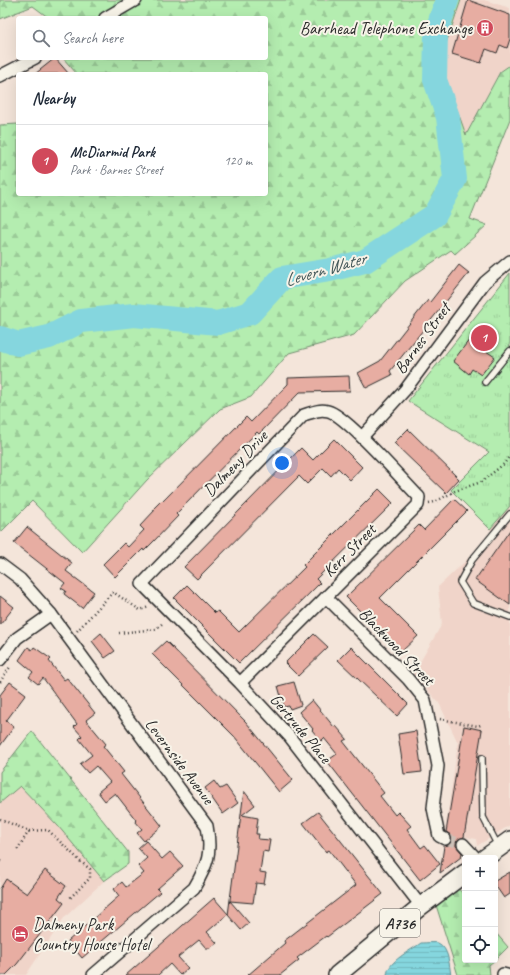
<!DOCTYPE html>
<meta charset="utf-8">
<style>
body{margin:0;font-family:Caveat,sans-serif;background:#f6f6f7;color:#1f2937}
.controls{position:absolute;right:12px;bottom:12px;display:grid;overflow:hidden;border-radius:4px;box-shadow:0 4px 16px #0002}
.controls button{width:36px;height:36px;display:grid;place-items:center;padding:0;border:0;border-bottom:1px solid #e0e1e3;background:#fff;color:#1f2937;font:20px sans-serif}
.you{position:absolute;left:282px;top:463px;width:14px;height:14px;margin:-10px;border:3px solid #fff;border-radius:50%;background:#1a73e8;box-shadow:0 0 0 6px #1a73e833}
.badge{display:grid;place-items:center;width:26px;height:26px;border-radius:50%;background:#d1495b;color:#fff;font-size:13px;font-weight:700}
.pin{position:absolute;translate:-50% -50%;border:2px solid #fff;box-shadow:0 1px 4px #0006}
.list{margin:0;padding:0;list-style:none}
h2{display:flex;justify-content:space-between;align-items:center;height:52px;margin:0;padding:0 16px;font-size:17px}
h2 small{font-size:13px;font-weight:400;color:#747a83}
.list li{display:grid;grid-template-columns:26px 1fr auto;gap:12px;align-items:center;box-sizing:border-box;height:72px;padding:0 16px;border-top:1px solid #e0e1e3}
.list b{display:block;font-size:15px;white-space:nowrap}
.list p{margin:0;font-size:13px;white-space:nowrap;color:#747a83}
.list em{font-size:13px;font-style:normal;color:#747a83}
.icon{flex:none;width:22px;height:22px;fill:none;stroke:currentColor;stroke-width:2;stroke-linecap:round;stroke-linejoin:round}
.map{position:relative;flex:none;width:510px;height:975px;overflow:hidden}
.search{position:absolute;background:#fff;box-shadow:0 4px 16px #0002;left:16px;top:16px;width:252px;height:44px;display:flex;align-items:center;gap:10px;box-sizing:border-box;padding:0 14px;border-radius:4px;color:#747a83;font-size:15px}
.panel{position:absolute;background:#fff;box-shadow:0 4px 16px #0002;left:16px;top:72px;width:252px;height:124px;border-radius:4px}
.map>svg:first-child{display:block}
</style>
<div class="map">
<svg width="510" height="975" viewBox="0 0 510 975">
<defs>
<pattern id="forest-firs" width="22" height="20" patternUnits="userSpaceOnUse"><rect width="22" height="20" fill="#b4edb0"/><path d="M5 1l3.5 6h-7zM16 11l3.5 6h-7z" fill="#9bcb98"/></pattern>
<pattern id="park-tufts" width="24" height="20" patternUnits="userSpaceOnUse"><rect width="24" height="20" fill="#b4edb0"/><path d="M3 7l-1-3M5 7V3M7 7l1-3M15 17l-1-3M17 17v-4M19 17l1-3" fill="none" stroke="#9bcb98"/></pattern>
<pattern id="water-rules" width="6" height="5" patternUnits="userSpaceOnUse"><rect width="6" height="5" fill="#85d6de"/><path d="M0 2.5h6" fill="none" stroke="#73b8bf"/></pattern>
</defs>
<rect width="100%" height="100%" fill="#f4e5da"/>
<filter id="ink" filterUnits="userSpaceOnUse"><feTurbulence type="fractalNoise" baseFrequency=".025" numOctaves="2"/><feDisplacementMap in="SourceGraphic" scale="8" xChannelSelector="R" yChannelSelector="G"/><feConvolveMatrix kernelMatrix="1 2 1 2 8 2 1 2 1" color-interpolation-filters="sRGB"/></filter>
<g filter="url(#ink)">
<g fill="#f0d4c9">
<polygon points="461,0 484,0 510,8 510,65 500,72 466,136 440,61"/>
<polygon points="510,505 510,825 477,846 476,839 445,832 458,743 439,703 413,674 442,624 438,587 494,534 490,529"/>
<polygon points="20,786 58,826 104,881 64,918 26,975 0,975 0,803"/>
</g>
<g fill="url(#forest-firs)" stroke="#708c6e">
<polygon points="0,0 461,0 440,61 466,135 500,72 510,65 510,119 470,219 487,225 455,254 451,250 405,281 354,335 289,353 251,397 220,409 147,480 82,552 32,501 0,533 0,125 18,124 18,194 266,194 266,74 77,74 63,58 266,58 266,18 49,18 33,6 0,19"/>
<polygon points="32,731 128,852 128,864 104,881 58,826 20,786 0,803 0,772"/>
<polygon points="456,886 465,896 465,960 495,960 489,965 490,975 458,975 436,905"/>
<polygon points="495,932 508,947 495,960"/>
</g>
<polygon fill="url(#park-tufts)" stroke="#708c6e" points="510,273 510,506 490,529 451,490 489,452 408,401"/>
<path fill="url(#water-rules)" stroke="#619296" d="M 421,943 C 426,943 434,942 438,943 C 449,948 449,965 451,975 L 387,975 C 388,961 410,951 421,943 Z"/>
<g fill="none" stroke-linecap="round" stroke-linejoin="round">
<polyline stroke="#85d6de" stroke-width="24" points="0,338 18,344 49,337 81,321 134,315 218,323 250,313 282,278 330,270 365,261 435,215 455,179 448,117 435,80 436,33 447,0"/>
</g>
<g fill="#e7ada2" stroke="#2b2b2b">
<polygon points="468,0 510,15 510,39 507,48 500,45 497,53 486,49 481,63 452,54"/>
<polygon points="55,58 69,74 35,74"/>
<polygon points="459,265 469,273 390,371 392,375 366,388 358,373 380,361 428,300 430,302"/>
<polygon points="480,326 496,338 486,351 495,357 481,375 472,369 469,374 453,361"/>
<polygon points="349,376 350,391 300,392 259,434 257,432 176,514 178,516 153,542 144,551 143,549 115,577 103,564 124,543 128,547 144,530 140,526 155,510 153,509 162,500 163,501 246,417 251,422 288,384 288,378"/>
<polygon points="408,429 459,479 446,493 394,443"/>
<polygon points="334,439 362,467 350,480 338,468 331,476 323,468 307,484 299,476 197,579 184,567 301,448 313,460"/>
<polygon points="379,489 393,503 316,579 320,583 239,663 174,598 187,585 215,613 218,611 239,632 305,567 303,565"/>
<polygon points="454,499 467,511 380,598 418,636 401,652 346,597 419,525 424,530"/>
<polygon points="27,527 72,563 66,571 94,592 82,608 64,594 66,591 61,588 65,583 14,543"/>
<polygon points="510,530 510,605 475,580"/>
<polygon points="0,596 14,607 0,625"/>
<polygon points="101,633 115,651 105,658 92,641"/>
<polygon points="314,634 328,647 298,676 285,663"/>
<polygon points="166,641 246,722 293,780 279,792 234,736 152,654"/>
<polygon points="28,647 32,650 34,647 51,659 49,661 64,680 67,678 95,713 86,720 106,744 103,746 124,772 121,774 162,826 144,841 137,833 142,829 135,821 136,820 115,793 105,801 98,792 110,782 96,766 88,773 80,764 92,755 79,739 82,736 74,727 77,724 43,678 38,684 29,677 33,672 19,660"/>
<polygon points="351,647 408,704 397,716 338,660"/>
<polygon points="10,682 26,694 6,721 14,727 0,746 0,695"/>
<polygon points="294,682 301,705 290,709 289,706 284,707 278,686"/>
<polygon points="312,700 334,727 336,726 347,739 343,741 384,793 380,796 395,815 398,812 402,816 411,826 407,829 421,848 425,845 440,864 420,880 327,761 337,754 324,738 321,741 312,730 313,729 299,712"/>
<polygon points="464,726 482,730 464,837 459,839 456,842 456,846 462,853 461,857 440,873 444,846 449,845 452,839 451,835 446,832"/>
<polygon points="416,731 422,772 404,774 398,734"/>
<polygon points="214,781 220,789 226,786 238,803 223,814 205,788"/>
<polygon points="244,791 255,805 242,815 258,818 256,834 259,834 258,839 270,840 268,852 263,851 260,872 266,873 264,884 256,883 253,903 230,901 249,923 241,930 228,915"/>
<polygon points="318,812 383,894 327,937 326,936 297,958 299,960 280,975 248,975 285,943 284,941 356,885 329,850 326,852 303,823"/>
<polygon points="146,841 162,859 170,852 183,866 157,889 160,892 82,958 68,941 119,896 114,889 122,882 126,887 144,873 138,866 147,858 138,848"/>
<polygon points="45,870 66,886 58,898 64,903 17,964 6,975 0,975 0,889 6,879 27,894"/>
<polygon points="510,872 510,894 504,898 495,885 495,881"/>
<polygon points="214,898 228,914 207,932 217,943 210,948 206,948 199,940 178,957 188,968 180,975 170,964 158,975 126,975"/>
</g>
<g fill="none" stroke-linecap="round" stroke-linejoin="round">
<polyline stroke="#ccc0b7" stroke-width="11" stroke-dasharray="11 5.5" stroke-linecap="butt" points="445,839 463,844"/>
<g stroke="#2b2b2b" stroke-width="8">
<g id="lane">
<polyline points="485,382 510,351"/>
<polyline points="510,514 472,560 460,582 473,603 510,617"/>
<polyline points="482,758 483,817 498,846"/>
</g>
</g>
<g stroke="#2b2b2b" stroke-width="14">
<g id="street">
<polyline points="105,18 136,0"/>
<polyline points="0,76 35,58"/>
<polyline points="362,437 405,390 485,282 510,261"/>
<path d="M 0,564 L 20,579 L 51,614 L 207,826 C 212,853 208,864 194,888 L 93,975"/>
<polyline points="326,597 408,679 425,700 438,766 433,808 439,836 445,839"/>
<polyline points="0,660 17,638 51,614"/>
<path d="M 240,683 L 418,505 L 419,497 C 403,481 346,415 328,411 C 319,409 313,412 304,415 L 142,584 L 240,683 L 289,736 L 421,906"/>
<polyline points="463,844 476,858"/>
<polyline points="503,974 507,975"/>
</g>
</g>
<g stroke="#2b2b2b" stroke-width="20">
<g id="primary">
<polyline points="485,858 510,840"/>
<polyline points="337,975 421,906 465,873"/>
</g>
</g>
<g stroke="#2b2b2b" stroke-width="2.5" stroke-dasharray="1 3" stroke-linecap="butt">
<polyline points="429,503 435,502 455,491 481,482 504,464 510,455"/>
<polyline points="77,631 113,592 140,610 149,607"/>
<polyline points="119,633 156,629 164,622"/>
<polyline points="0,682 10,667"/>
<polyline points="440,719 478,726 483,724"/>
<polyline points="0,819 29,831 17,850"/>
<polyline points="29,831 48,830 81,862 90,869 90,878 70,898"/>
<polyline points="0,861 3,863"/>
</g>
<use href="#lane" stroke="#f7f3e8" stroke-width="5.5"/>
<use href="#street" stroke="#f7f3e8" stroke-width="11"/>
<use href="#primary" stroke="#f7f3e8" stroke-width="17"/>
</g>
</g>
<defs>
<g id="building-disc" transform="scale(0.9)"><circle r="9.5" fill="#d1495b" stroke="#f7f3e8"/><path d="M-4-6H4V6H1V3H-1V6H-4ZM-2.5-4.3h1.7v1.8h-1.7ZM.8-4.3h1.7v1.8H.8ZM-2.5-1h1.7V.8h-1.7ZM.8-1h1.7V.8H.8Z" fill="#fff"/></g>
<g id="hotel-disc" transform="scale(0.9)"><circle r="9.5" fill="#d1495b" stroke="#f7f3e8"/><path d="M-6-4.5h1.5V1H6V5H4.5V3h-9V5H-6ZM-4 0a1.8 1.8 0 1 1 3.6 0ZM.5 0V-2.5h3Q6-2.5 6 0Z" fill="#fff"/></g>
</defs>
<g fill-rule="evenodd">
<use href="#building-disc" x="485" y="28"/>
<use href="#hotel-disc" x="20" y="934"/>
</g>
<g text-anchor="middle" stroke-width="4" stroke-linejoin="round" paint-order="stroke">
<rect fill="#f7f3e8" stroke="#686764" stroke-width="1" x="380" y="909" width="40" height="28" rx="3"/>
<g font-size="16" font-weight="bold" fill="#2b2b2b">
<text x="400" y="929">A736</text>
</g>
<g font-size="17" fill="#2b2b2b" stroke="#f7f3e8" text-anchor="end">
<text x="472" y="34">Barrhead Telephone Exchange</text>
<text x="33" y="930" text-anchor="start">Dalmeny Park<tspan x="33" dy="20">Country House Hotel</tspan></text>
</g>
<g font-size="17" fill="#2b2b2b" stroke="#f7f3e8">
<text transform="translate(422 338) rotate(-54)" y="6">Barnes Street</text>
<text transform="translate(235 463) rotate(-46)" y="6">Dalmeny Drive</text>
<text transform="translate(349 550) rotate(-45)" y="6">Kerr Street</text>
<text transform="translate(397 646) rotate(46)" y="6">Blackwood Street</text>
<text transform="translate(301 728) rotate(50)" y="6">Gertrude Place</text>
<text transform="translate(180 761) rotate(53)" y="6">Levernside Avenue</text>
</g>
<g font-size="18" font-style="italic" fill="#425658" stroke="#f7f3e8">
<text transform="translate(325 269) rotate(-16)" y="6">Levern Water</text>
</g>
</g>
</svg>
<div class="controls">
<button>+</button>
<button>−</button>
<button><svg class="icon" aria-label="locate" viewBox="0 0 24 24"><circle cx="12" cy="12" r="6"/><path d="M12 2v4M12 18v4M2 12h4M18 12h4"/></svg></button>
</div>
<div class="you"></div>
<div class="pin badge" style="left:484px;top:338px">1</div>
<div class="search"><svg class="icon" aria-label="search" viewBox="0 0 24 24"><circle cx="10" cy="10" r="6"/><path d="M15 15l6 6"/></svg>Search here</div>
<section class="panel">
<h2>Nearby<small></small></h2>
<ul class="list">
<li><span class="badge">1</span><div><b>McDiarmid Park</b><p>Park · Barnes Street</p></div><em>120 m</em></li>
</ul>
</section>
</div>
